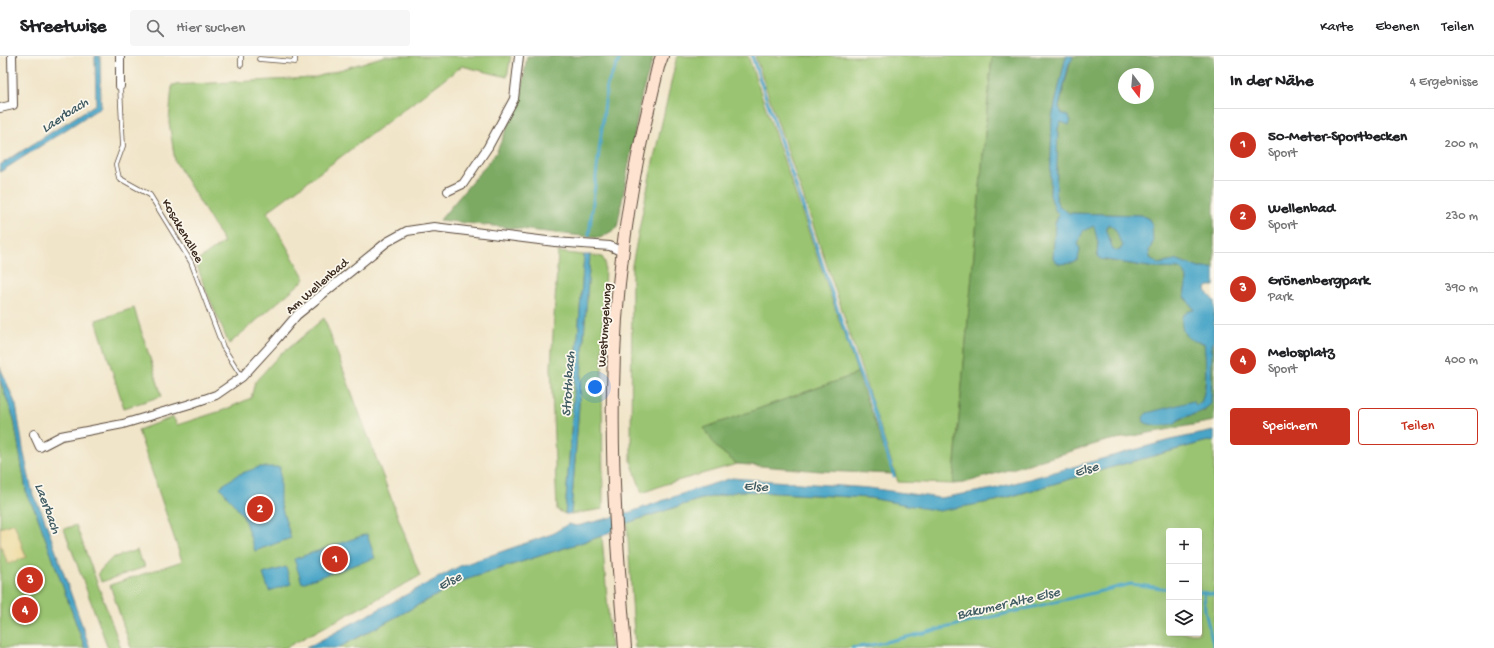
<!DOCTYPE html>
<html lang="de">
<meta charset="utf-8">
<style>
body{margin:0;font-family:"Gochi Hand",sans-serif;background:#f6f6f6;color:#202124}
.controls{position:absolute;right:12px;bottom:12px;display:grid;overflow:hidden;border-radius:4px;box-shadow:0 4px 16px #0002}
.controls button{width:36px;height:36px;display:grid;place-items:center;padding:0;border:0;border-bottom:1px solid #e0e0e0;background:#fff;color:#202124;font:20px sans-serif}
.compass{position:absolute;left:1118px;top:12px;width:36px;height:36px;border-radius:50%;background:#fff;box-shadow:0 4px 16px #0002;rotate:164deg}
.you{position:absolute;left:595px;top:331px;width:14px;height:14px;margin:-10px;border:3px solid #fff;border-radius:50%;background:#1a73e8;box-shadow:0 0 0 6px #1a73e833}
.badge{display:grid;place-items:center;width:26px;height:26px;border-radius:50%;background:#c8321e;color:#fff;font-size:13px;font-weight:700}
.pin{position:absolute;translate:-50% -50%;border:2px solid #fff;box-shadow:0 1px 4px #0006}
.list{margin:0;padding:0;list-style:none}
h2{display:flex;justify-content:space-between;align-items:center;height:52px;margin:0;padding:0 16px;font-size:17px}
h2 small{font-size:13px;font-weight:400;color:#757577}
.list li{display:grid;grid-template-columns:26px 1fr auto;gap:12px;align-items:center;box-sizing:border-box;height:72px;padding:0 16px;border-top:1px solid #e0e0e0}
.list b{display:block;font-size:15px;white-space:nowrap}
.list p{margin:0;font-size:13px;white-space:nowrap;color:#757577}
.list em{font-size:13px;font-style:normal;color:#757577}
.actions{display:flex;gap:8px;padding:12px 16px}
.actions a{flex:1;padding:9px 0;border:1px solid #c8321e;border-radius:4px;text-align:center;font-size:14px;color:#c8321e}
.actions .main{background:#c8321e;color:#fff}
.icon{flex:none;width:22px;height:22px;fill:none;stroke:currentColor;stroke-width:2;stroke-linecap:round;stroke-linejoin:round}
.map{position:relative;flex:none;width:1214px;height:592px;overflow:hidden}
header{display:flex;align-items:center;gap:24px;box-sizing:border-box;height:56px;padding:0 20px;background:#fff;border-bottom:1px solid #e0e0e0}
header strong{font-size:19px}
nav{display:flex;gap:22px;margin-inline-start:auto;font-size:14px}
.search{width:280px;height:36px;background:#f6f6f6;display:flex;align-items:center;gap:10px;box-sizing:border-box;padding:0 14px;border-radius:4px;color:#757577;font-size:15px}
main{display:flex}
aside{flex:1;background:#fff}
.map>svg:first-child{display:block}
</style>
<header>
<strong>Streetwise</strong>
<div class="search"><svg class="icon" aria-label="search" viewBox="0 0 24 24"><circle cx="10" cy="10" r="6"/><path d="M15 15l6 6"/></svg>Hier suchen</div>
<nav><a>Karte</a><a>Ebenen</a><a>Teilen</a></nav>
</header>
<main>
<div class="map">
<svg width="1214" height="592" viewBox="0 0 1214 592">
<rect width="100%" height="100%" fill="#fbf7ec"/>
<filter id="ink" filterUnits="userSpaceOnUse"><feTurbulence type="fractalNoise" baseFrequency=".025" numOctaves="2"/><feDisplacementMap in="SourceGraphic" scale="8" xChannelSelector="R" yChannelSelector="G"/><feConvolveMatrix kernelMatrix="1 2 1 2 8 2 1 2 1" color-interpolation-filters="sRGB"/></filter>
<filter id="wash" filterUnits="userSpaceOnUse"><feTurbulence type="fractalNoise" baseFrequency=".012" numOctaves="4" result="noise"/><feDisplacementMap in="SourceGraphic" scale="16" xChannelSelector="R" yChannelSelector="G"/><feGaussianBlur stdDeviation="0.9" result="paint"/><feColorMatrix in="noise" values="0 0 0 0 0 0 0 0 0 0 0 0 0 0 0 0 0 1.4 0 .05"/><feComposite in="paint" operator="in"/></filter>
<g filter="url(#wash)">
<rect width="100%" height="100%" fill="#f1e5c9"/>
<g fill="#9ac471" stroke="#6a7748" fill-rule="evenodd">
<polygon points="385,0 511,0 507,21 462,10 267,156 305,223 229,288 203,227 196,206 224,186 175,105 169,66 172,29 313,22"/>
<polygon points="677,0 748,0 857,316 851,320 705,372 716,391 737,408 666,428 642,437 631,405 632,209 649,124"/>
<polygon points="755,0 992,0 953,428 898,426 840,248"/>
<polygon points="558,196 584,199 565,458 557,454 551,311"/>
<polygon points="590,199 602,201 605,206 602,316 603,453 571,458"/>
<polygon points="134,252 162,340 124,352 96,264"/>
<polygon points="324,262 420,520 285,592 131,592 110,529 182,505 138,374 173,361 177,369 224,354 251,342 255,326 281,297 288,293"/>
<polygon points="0,324 14,363 27,440 36,456 85,592 0,592"/>
<path d="M 1214,384 L 1214,592 L 635,592 L 627,467 L 698,444 L 740,435 L 870,442 L 939,454 L 995,445 L 1098,415 L 1204,386 ZM 1169,475 L 1199,475 L 1199,577 L 1169,577 Z"/>
<polygon points="76,469 121,592 108,592 64,473"/>
<polygon points="602,480 611,592 338,592 465,524"/>
<polygon points="137,494 141,505 143,505 145,511 101,526 98,517 112,502"/>
</g>
<g fill="#7baa63" stroke="#5b6a40" fill-rule="evenodd">
<polygon points="527,0 654,0 642,37 617,172 600,182 440,164 496,97 521,41"/>
<path d="M 992,0 L 1067,0 L 1065,4 L 1052,62 L 1050,139 L 1055,154 L 1059,159 L 1055,167 L 1055,178 L 1080,194 L 1078,187 L 1083,175 L 1094,169 L 1098,187 L 1097,198 L 1100,203 L 1155,212 L 1181,213 C 1193,225 1183,228 1185,240 C 1187,246 1192,249 1194,254 L 1189,255 C 1194,265 1201,276 1204,287 C 1207,301 1207,333 1201,347 L 1196,349 L 1173,368 C 1182,361 1194,359 1205,354 L 1212,287 L 1214,286 L 1214,365 L 1106,385 L 964,427 L 953,428 Z"/>
<path d="M 1072,0 L 1214,0 L 1214,212 L 1199,212 L 1178,204 L 1159,208 L 1150,202 L 1149,195 L 1153,186 L 1149,163 L 1141,159 L 1069,157 L 1059,150 L 1056,144 L 1058,72 C 1062,64 1063,59 1059,51 ZM 1124,18 L 1148,18 L 1148,42 L 1124,42 Z"/>
<path d="M 1108,168 C 1117,172 1119,180 1123,189 L 1120,194 L 1117,195 L 1112,192 C 1111,184 1104,177 1108,168 Z"/>
<polygon points="857,316 893,418 821,415 737,408 716,391 704,372 851,320"/>
</g>
<polygon fill="#eeda9e" stroke="#94825e" points="14,467 26,501 8,508 0,488 0,472"/>
<g fill="#48a5c7" stroke="#426872" fill-rule="evenodd">
<polygon points="95,0 100,0 101,51 0,116 0,109 96,48"/>
<path d="M 1067,0 L 1072,0 L 1073,2 L 1069,8 L 1059,51 L 1062,58 L 1068,60 L 1071,65 L 1069,69 L 1061,66 L 1058,72 L 1056,144 L 1059,150 L 1069,157 L 1141,159 L 1149,163 L 1152,169 L 1153,186 L 1149,195 L 1150,202 L 1159,208 L 1178,204 L 1199,212 L 1214,212 L 1214,230 L 1209,230 L 1206,232 L 1207,237 L 1214,245 L 1214,286 L 1212,287 L 1211,348 C 1200,358 1192,358 1180,363 C 1177,365 1175,368 1172,368 C 1164,370 1150,370 1144,366 L 1143,361 L 1147,357 L 1193,345 L 1196,349 L 1201,347 C 1208,331 1206,304 1204,287 C 1187,285 1180,278 1182,260 L 1189,255 L 1194,254 C 1192,249 1187,246 1185,240 C 1183,228 1193,224 1181,213 L 1155,212 L 1100,203 L 1097,198 L 1098,187 L 1094,170 L 1083,175 L 1078,187 L 1080,194 L 1078,204 L 1073,207 L 1059,208 L 1053,203 L 1055,167 L 1059,159 L 1055,154 L 1050,139 L 1052,62 L 1065,4 ZM 1108,168 C 1120,174 1116,182 1123,189 L 1120,194 L 1117,195 L 1112,192 C 1111,184 1104,176 1108,168 Z"/>
<polygon points="584,199 590,199 571,458 565,458"/>
<polygon points="0,311 16,349 24,398 33,439 42,456 90,592 85,592 36,456 27,440 14,363 0,324"/>
<polygon points="1214,375 1214,384 1204,386 1098,415 995,445 939,455 870,442 740,435 698,444 627,467 602,480 465,524 338,592 306,592 460,510 552,478 568,468 577,470 625,458 693,434 732,422 869,432 940,442 993,433 1170,384"/>
<polygon points="259,411 280,411 280,446 291,482 255,495 243,460 220,431 237,419"/>
<polygon points="367,478 375,502 302,527 294,503"/>
<polygon points="286,511 291,528 269,535 263,518"/>
</g>
<g fill="none" stroke-linecap="round" stroke-linejoin="round">
<g stroke="#48a5c7" stroke-width="3">
<polyline points="752,0 858,314 871,347 894,420"/>
<polyline points="589,179 607,29 621,0"/>
<polyline points="1199,536 1214,538"/>
<polyline points="1204,537 1205,555 1214,592"/>
<polyline points="852,592 877,588 1131,528 1169,533"/>
</g>
</g>
</g>
<g filter="url(#ink)">
<g fill="none" stroke-linecap="round" stroke-linejoin="round">
<g stroke="#564638" stroke-width="5.5">
<g id="service">
<polyline points="259,3 295,6 295,0"/>
<polyline points="241,9 241,0"/>
<polyline points="120,30 123,90 116,109 119,122 150,139 191,206 223,291 242,321"/>
</g>
</g>
<g stroke="#564638" stroke-width="10">
<g id="minor">
<polyline points="120,0 120,30"/>
<polyline points="0,52 13,49 12,0"/>
<polyline points="448,135 463,128 488,91 514,43 519,0"/>
<polyline points="34,378 40,391 61,380 123,368 190,348 216,339 242,321 274,286 297,259 387,186 407,175 434,171 555,186 610,190 622,196"/>
</g>
</g>
<g stroke="#564638" stroke-width="14">
<path id="secondary" d="M 625,592 C 618,506 611,419 613,333 C 614,258 623,178 637,105 C 643,73 651,42 658,11 L 662,0"/>
</g>
<use href="#service" stroke="#fff" stroke-width="4"/>
<use href="#minor" stroke="#fff" stroke-width="8"/>
<use href="#secondary" stroke="#fee3d1" stroke-width="12"/>
</g>
</g>
<g text-anchor="middle" stroke-width="3.5" stroke-linejoin="round" paint-order="stroke">
<g font-size="13" fill="#3b2a1e" stroke="#fbf7ec">
<text transform="translate(184 174) rotate(60)" y="5">Kosakenallee</text>
<text transform="translate(316 229) rotate(-41)" y="5">Am Wellenbad</text>
<text transform="translate(603 269) rotate(-86)" y="5">Westumgehung</text>
</g>
<g font-size="14" font-style="italic" fill="#405b62" stroke="#fbf7ec">
<text transform="translate(64 58) rotate(-33)" y="5">Laerbach</text>
<text transform="translate(567 328) rotate(-86)" y="5">Strothbach</text>
<text transform="translate(1086 412) rotate(-16)" y="5">Else</text>
<text transform="translate(756 429) rotate(4)" y="5">Else</text>
<text transform="translate(49 452) rotate(70)" y="5">Laerbach</text>
<text transform="translate(449 524) rotate(-28)" y="5">Else</text>
<text transform="translate(1008 546) rotate(-13)" y="5">Bakumer Alte Else</text>
</g>
</g>
</svg>
<div class="controls">
<button>+</button>
<button>−</button>
<button><svg class="icon" aria-label="layers" viewBox="0 0 24 24"><path d="M12 4l9 5-9 5-9-5zM3 14l9 5 9-5"/></svg></button>
</div>
<svg class="compass" viewBox="-18 -18 36 36"><path d="M0-13l5 13h-10z" fill="#e53935"/><path d="M0 13l5-13h-10z" fill="#757577"/></svg>
<div class="you"></div>
<div class="pin badge" style="left:335px;top:503px">1</div>
<div class="pin badge" style="left:260px;top:453px">2</div>
<div class="pin badge" style="left:30px;top:524px">3</div>
<div class="pin badge" style="left:25px;top:554px">4</div>
</div>
<aside>
<h2>In der Nähe<small>4 Ergebnisse</small></h2>
<ul class="list">
<li><span class="badge">1</span><div><b>50-Meter-Sportbecken</b><p>Sport</p></div><em>200 m</em></li>
<li><span class="badge">2</span><div><b>Wellenbad</b><p>Sport</p></div><em>230 m</em></li>
<li><span class="badge">3</span><div><b>Grönenbergpark</b><p>Park</p></div><em>390 m</em></li>
<li><span class="badge">4</span><div><b>Melosplatz</b><p>Sport</p></div><em>400 m</em></li>
</ul>
<div class="actions"><a class="main">Speichern</a><a>Teilen</a></div>
</aside>
</main>
